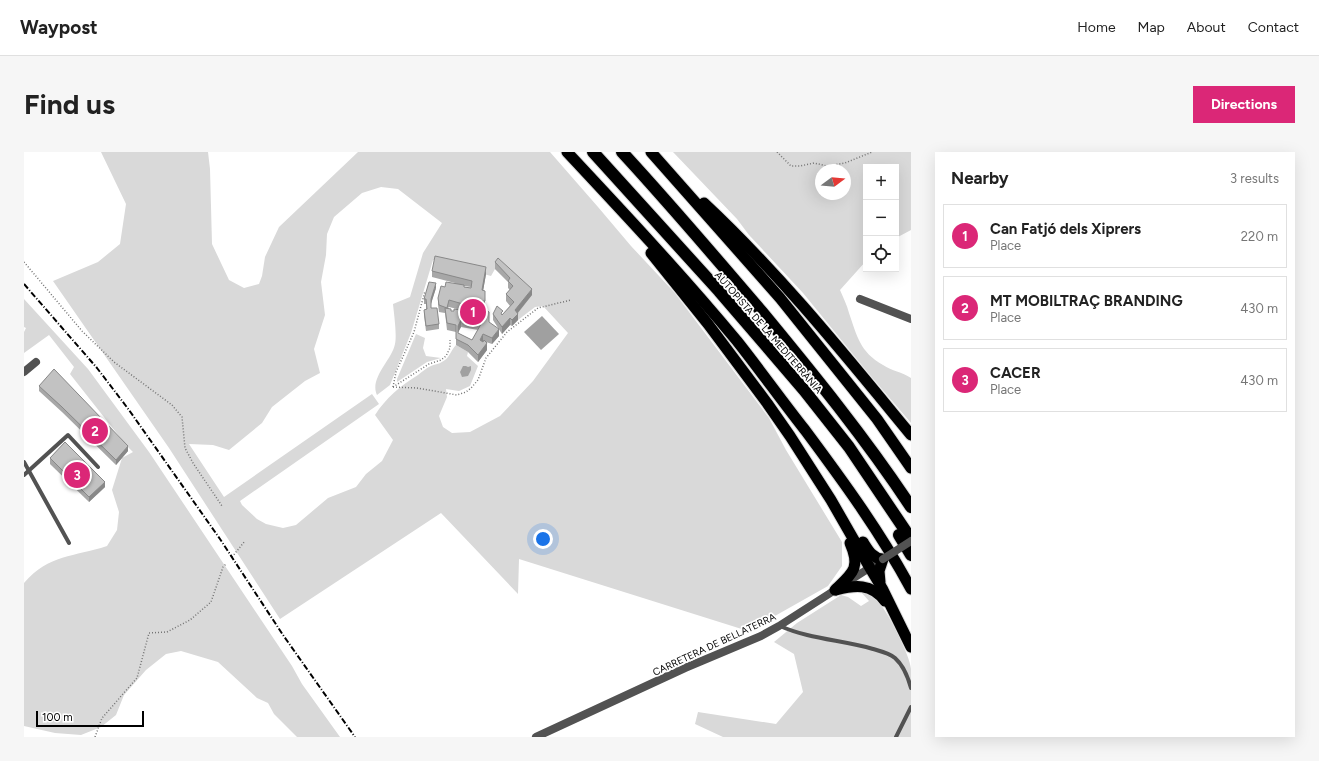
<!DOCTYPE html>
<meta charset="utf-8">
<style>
body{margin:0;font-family:Figtree,sans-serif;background:#f6f6f6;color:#222}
.controls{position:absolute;right:12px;top:12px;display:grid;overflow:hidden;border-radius:0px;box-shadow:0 4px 16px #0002}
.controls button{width:36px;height:36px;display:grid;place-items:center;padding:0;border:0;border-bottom:1px solid #e0e0e0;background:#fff;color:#222;font:20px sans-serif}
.compass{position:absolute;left:791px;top:12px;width:36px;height:36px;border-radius:50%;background:#fff;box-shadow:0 4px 16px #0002;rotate:74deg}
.scale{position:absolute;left:12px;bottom:10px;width:108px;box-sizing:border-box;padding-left:4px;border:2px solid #000;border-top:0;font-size:11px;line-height:14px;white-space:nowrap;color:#000;-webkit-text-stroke:3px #fff;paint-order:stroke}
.you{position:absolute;left:519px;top:387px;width:14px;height:14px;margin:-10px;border:3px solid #fff;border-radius:50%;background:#1a73e8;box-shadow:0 0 0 6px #1a73e833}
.badge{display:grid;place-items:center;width:26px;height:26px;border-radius:50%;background:#db2777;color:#fff;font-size:13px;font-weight:700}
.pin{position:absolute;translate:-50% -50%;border:2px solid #fff;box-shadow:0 1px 4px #0006}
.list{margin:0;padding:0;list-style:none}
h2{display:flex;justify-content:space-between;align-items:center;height:52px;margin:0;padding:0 16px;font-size:17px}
h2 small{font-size:13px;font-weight:400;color:#767676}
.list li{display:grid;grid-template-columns:26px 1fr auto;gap:12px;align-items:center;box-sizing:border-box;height:64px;margin:0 8px 8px;padding:0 8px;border:1px solid #e0e0e0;border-radius:0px}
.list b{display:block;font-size:15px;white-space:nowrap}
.list p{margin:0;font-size:13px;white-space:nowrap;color:#767676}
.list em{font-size:13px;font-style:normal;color:#767676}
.icon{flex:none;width:22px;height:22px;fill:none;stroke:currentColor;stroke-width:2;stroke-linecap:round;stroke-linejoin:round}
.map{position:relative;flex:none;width:887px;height:585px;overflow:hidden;border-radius:0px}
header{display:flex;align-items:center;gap:24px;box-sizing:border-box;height:56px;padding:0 20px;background:#fff;border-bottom:1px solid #e0e0e0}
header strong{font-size:19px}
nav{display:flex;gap:22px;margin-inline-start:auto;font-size:14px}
.intro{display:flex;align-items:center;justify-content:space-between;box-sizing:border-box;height:96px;padding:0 24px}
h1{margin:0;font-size:28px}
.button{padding:10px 18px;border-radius:0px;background:#db2777;color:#fff;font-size:14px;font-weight:700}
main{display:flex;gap:24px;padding:0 24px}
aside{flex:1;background:#fff;border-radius:0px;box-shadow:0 4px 16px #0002}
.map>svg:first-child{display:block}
</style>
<header>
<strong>Waypost</strong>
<nav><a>Home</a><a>Map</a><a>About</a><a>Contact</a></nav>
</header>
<div class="intro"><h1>Find us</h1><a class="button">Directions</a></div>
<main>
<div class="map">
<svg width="887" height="585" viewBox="0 0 887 585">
<rect width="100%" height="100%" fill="#fff"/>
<g fill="#d9d9d9" fill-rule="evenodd">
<path d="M 77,0 L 184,0 L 186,17 L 188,92 L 205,128 L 220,136 L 235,132 L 238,124 L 241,105 L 255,75 L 334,0 L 526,0 L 574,55 L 607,94 L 650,140 L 745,266 L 762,298 L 818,390 L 818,414 L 804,434 L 724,479 L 495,407 L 494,442 L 417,361 L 256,467 L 145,296 L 29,129 L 74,110 L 96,92 L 102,52 ZM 357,35 L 374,37 L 418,71 L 399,101 L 386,145 L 369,152 C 370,162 373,183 371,192 C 368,208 345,226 353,243 L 366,233 L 387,181 L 409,108 L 467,124 L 471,117 L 508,143 L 491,164 L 494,168 L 511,155 L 519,154 L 544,181 L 509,229 L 476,264 L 446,280 L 428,281 L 419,275 L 415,264 L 423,245 L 422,237 L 435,239 L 446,234 L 454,214 L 443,204 L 444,200 L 432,193 C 427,198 426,204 421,208 C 416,212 412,212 407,214 C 402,216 398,220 394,223 C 376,234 362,246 351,263 L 369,288 L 358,309 L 342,322 L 332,335 L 304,346 L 272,373 L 259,376 L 242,372 L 233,367 L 218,353 L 216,349 L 355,252 L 348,242 L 200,345 L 165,292 L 189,293 L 205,298 L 238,271 L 248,255 L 281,229 L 296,221 L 290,197 L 301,163 L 297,130 L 302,103 L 303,82 L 310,65 L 338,41 Z"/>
<path d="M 649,0 L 887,0 L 887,78 L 872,86 L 872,15 L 842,15 L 842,109 L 816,138 C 819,145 823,153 825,161 C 833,184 836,200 859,213 C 868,219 878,220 887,226 L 887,271 L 845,222 L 779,141 L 725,83 L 713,67 ZM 797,18 L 821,18 L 821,42 L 797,42 Z"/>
<path d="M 0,147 L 64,217 L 125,300 L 268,514 L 278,532 L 316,585 L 273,585 L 250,562 L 244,551 L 233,546 L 194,510 L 157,499 L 142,502 L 122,518 L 100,543 L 92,563 L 77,575 L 57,583 L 31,581 L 0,574 L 0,431 C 25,402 50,405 83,394 L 93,378 L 95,360 L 88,338 L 98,306 L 109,300 L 102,293 L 46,222 L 50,215 L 25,183 L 0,201 L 0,180 L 2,176 L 0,175 Z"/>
<polygon points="392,182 401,186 399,196 402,204 417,206 403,210 373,230 373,227"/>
<path d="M 837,440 C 842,440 847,442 851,446 C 862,455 886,503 887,517 C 887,539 887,563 887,585 L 699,585 L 671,572 L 674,560 L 752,572 L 779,540 L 770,502 L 750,490 L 773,471 L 817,443 L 824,445 L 837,454 L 845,449 Z"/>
</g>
<g fill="#a0a0a0">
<polygon points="518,164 535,182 517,198 500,180"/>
<polygon points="439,214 442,214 444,215 447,214 447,218 444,224 438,225 436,220"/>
</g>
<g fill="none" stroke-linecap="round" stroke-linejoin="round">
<g stroke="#dbdbdb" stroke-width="13">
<g id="trunk">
<path d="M 543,0 C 601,62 659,124 713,189 C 736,218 758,249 781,278 C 819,329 857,381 887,437"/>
<polyline points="627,0 756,146 853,267 887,316"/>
<path d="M 680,51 C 756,122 821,203 887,283"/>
<polyline points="627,101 684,172 743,251 766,284 807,348 846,416 858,436 887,495"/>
<path d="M 839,390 C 844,398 849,407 859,407 L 855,419 L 856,430"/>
<path d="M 811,438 C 829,421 837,416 826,391"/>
<path d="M 812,438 C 831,433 847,431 861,449"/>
</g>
</g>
<g stroke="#dbdbdb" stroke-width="14">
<g id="motorway">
<polyline points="569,0 695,139 780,238 825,295 887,387"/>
<path d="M 598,0 C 646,52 692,106 738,160 C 790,223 842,287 887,355"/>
<polyline points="875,383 887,403"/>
</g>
</g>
<g stroke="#747474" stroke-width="1.5" stroke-dasharray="1 2" stroke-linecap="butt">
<polyline points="753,0 767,14 776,14 790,11 803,14 821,11 848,0"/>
<polyline points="0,110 58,179 90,210 148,253 158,265 161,296 169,311 198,354"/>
<polyline points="369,235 393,236 433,243 442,240 447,236 454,228 462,206 483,180 514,156 547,148"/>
<polyline points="369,235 372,220 390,180 401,139"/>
<polyline points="369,235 405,212 417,208 422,204 426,196 426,188"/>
<polyline points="208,405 221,389"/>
<polyline points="71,585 78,566 113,526 125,481 143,480 166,468 187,450 199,415 202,412"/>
</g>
<g stroke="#525252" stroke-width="4">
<polyline points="0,310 45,391"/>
<polyline points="0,323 44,283 74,315"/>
<path d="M 756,474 C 785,487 818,488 849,497 C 856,499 865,501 871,506 C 880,514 884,525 887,536"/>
<polyline points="872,585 887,555"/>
</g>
<g stroke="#525252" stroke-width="8">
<polyline points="836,147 887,167"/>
<polyline points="0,220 12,210"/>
</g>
<polyline stroke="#525252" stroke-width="8" points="512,585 661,516 737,484 755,474 850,413"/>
<use href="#trunk" stroke="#000" stroke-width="11"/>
<use href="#motorway" stroke="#000" stroke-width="12"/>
<polyline stroke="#000" stroke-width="2" stroke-dasharray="6 2 1 2" stroke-linecap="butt" points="0,132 73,216 105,258 196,387 259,483 331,585"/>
<polyline stroke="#525252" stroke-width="8" points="859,407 887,389"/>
</g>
<g fill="#a7a7a7" fill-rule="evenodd">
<polygon points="471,110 508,143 494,161 494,168 488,174 486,173 478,182 469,168 469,162 479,162 486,154 482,149 482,142 486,138 484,136 484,130 471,117"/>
<path d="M 408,119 L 462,122 L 459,139 L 461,154 L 465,170 L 475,184 L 468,192 L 462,190 L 463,198 L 454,210 L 444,200 L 432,193 L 432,180 L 423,178 L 421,161 L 415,160 L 414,153 L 414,146 L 421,135 L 431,131 L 408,125 ZM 440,134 L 447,135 L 447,136 L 440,135 ZM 425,155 L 433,157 L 430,159 L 427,159 L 424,156 ZM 437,175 L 454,178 L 448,188 L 434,181 Z"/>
<polygon points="412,136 407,151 407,156 415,172 415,177 402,179 400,163 400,158 402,157 402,152 400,152 400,147"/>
<polygon points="15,234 104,299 92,313 38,260 15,239"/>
<polygon points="26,306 81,335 65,350 26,312"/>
</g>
<g fill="#888">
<polygon points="462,115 462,122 458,145 458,138"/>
<polygon points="412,131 412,136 407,152 407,147"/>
<polygon points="508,137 508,143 491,164 491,158"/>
<polygon points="461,139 461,155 458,156 458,149"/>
<polygon points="494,162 494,168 488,174 488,168"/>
<polygon points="486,166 486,173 478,182 478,175"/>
<polygon points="437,168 437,175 434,180 434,174"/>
<polygon points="475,177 475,184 468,192 468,186"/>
<polygon points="459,182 459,189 456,195 456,188"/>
<polygon points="463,191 463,198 454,210 454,203"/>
<polygon points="104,294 104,299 92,313 92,308"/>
<polygon points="81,330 81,335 65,350 65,345"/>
</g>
<g fill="#c2c2c2" stroke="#888" fill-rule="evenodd">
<path d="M 411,104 L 462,115 L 458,138 L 461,139 L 461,149 L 458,149 L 459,154 L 462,154 L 462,158 L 465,160 L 465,170 L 475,177 L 468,186 L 459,182 L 456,188 L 459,190 L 460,188 L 463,191 L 454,203 L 444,193 L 432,187 L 432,173 L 423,171 L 421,156 L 427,157 L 427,159 L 430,159 L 430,157 L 437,158 L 439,152 L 425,148 L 423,156 L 415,153 L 414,146 L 417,134 L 421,135 L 422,130 L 440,133 L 440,135 L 447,136 L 448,129 L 408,119 ZM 437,168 L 457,172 L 448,188 L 434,181 L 434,174 Z"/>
<polygon points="474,106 508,137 491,158 494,162 488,168 486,166 478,175 469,162 473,154 479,159 477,161 478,163 490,150 482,142 489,134 484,129 486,126 471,110"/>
<polygon points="405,130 412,131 407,147 407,156 413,156 415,172 402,174 400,158 403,157 402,147 400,147"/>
<polygon points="30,217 104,294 92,308 38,255 15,234"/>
<polygon points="41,290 81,330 65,345 26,306"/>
</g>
<g text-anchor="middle" stroke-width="3.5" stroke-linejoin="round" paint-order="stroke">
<g font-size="10" fill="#000" stroke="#fff">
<text transform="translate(745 180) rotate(49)" y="4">AUTOPISTA DE LA MEDITERRÀNIA</text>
<text transform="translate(690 492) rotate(-25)" y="4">CARRETERA DE BELLATERRA</text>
</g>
</g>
</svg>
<div class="controls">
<button>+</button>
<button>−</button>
<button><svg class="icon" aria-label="locate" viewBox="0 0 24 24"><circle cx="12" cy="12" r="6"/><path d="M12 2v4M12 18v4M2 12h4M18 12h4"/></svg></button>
</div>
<svg class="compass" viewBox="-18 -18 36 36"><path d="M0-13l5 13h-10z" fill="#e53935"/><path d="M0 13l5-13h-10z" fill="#767676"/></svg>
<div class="scale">100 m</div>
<div class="you"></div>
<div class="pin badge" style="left:449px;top:160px">1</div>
<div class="pin badge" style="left:71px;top:279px">2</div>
<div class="pin badge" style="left:53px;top:323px">3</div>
</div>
<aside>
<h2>Nearby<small>3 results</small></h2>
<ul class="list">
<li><span class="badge">1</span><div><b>Can Fatjó dels Xiprers</b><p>Place</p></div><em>220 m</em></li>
<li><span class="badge">2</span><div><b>MT MOBILTRAÇ BRANDING</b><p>Place</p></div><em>430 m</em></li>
<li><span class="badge">3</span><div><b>CACER</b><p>Place</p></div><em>430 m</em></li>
</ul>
</aside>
</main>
